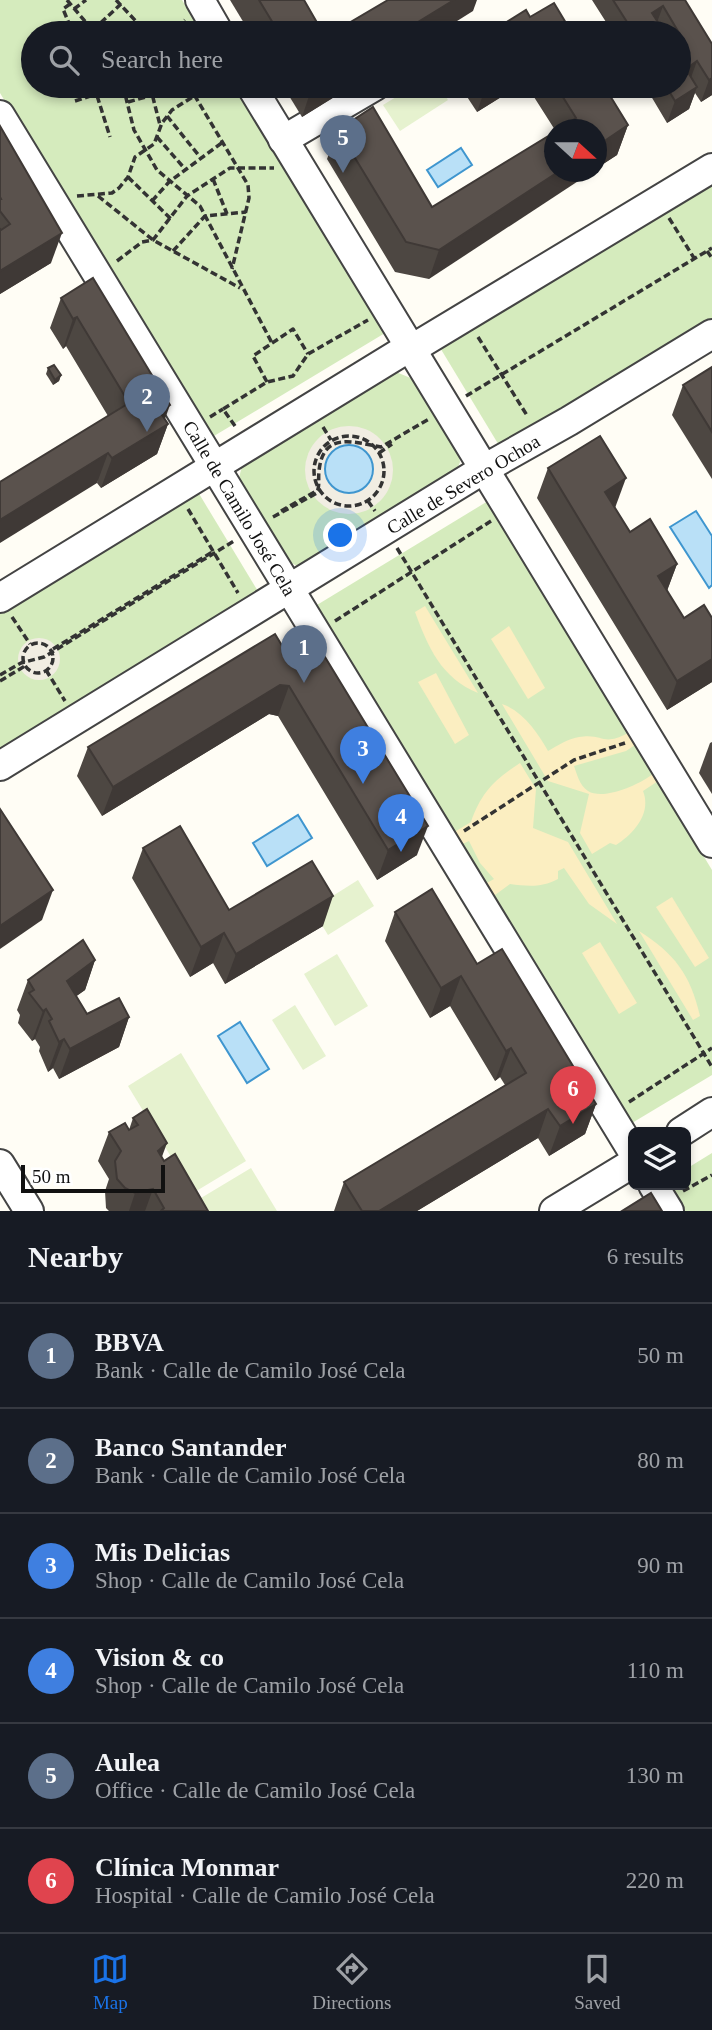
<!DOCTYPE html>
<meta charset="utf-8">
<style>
body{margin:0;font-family:"Times New Roman",serif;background:#242831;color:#f1f3f6}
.controls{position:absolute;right:21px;bottom:21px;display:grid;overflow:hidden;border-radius:10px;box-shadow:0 4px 10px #0003}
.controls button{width:63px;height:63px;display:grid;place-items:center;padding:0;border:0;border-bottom:2px solid #363941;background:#171b24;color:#f1f3f6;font:35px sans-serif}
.compass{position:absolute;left:544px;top:119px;width:63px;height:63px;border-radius:50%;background:#171b24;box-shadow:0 4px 10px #0003;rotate:111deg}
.scale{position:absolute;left:21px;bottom:18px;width:144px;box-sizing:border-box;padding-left:7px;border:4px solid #111;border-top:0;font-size:19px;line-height:24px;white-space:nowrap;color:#111;-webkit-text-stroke:5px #fff;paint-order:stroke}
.you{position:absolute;left:341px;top:536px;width:24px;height:24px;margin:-18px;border:5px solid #fff;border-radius:50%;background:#1a73e8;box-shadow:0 0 0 10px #1a73e833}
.badge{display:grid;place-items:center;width:46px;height:46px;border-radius:50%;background:#1a73e8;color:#fff;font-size:23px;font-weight:700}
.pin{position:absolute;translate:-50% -58px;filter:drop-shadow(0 2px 4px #0008)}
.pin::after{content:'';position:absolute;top:37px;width:24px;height:21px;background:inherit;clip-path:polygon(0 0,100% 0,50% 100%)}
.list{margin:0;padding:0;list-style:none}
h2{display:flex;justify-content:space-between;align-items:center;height:91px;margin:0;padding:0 28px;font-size:30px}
h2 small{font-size:23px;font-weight:400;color:#9ea1a6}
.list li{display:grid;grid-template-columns:46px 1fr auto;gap:21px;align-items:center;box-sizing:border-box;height:105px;padding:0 28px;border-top:2px solid #363941}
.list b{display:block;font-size:26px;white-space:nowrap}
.list p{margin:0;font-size:23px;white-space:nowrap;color:#9ea1a6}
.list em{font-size:23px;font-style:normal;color:#9ea1a6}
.icon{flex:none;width:38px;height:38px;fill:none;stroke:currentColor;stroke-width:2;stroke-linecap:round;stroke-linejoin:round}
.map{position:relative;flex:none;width:712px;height:1211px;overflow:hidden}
.search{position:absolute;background:#171b24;box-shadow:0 4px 10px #0003;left:21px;right:21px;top:21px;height:77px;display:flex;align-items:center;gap:18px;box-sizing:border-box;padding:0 24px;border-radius:38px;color:#9ea1a6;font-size:26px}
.sheet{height:721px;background:#171b24}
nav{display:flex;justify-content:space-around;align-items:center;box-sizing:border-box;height:98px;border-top:2px solid #363941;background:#171b24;font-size:19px;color:#9ea1a6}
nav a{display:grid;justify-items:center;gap:4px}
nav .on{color:#1a73e8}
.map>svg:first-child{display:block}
</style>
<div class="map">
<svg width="712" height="1211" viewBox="0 0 712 1211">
<rect width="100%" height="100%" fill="#fffdf5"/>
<g fill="#d5ebbd">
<polygon points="0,0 182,0 202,33 33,33 33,86 234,86 385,333 209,439 0,93"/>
<polygon points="712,180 712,318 500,447 439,346"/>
<polygon points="396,372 413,379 459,455 460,462 455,475 299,567 284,559 238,482 242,466"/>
<polygon points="198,492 259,593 0,752 0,613"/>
<polygon points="488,501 712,870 712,1075 627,1126 312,608"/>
<polygon points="712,1153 712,1211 681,1211 664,1185 686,1185 686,1169"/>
</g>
<g fill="#fbeec1">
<path d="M 425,606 L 478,693 C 441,678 428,647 415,612 Z"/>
<polygon points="509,626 545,688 528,699 491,639"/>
<polygon points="436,673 469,735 455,744 418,682"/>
<path d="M 502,704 C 523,711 538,733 548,751 C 559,745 567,739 579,737 C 604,733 602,747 628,733 L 635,745 L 626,751 L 574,766 C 577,774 579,785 588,791 C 604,801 640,784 653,774 L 658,781 L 643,791 C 652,814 633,834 616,845 L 610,843 L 592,854 L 580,833 L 589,794 L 548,781 Z"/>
<path d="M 520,763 L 536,789 L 533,828 L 568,842 L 617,924 L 589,904 L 564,868 L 558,871 L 558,879 C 541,888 527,886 510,884 L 491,898 L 483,885 L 494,879 L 480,863 L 469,841 L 458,846 L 451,834 L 471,822 C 481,793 494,780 520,763 Z"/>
<polygon points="672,897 709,958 695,967 656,907"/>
<path d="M 639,931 C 675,954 690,974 700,1016 L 693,1020 Z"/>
<polygon points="600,942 637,1003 619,1014 582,953"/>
</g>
<g fill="#e6f2cf">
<polygon points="414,86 439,86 448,100 400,131 383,105"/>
<polygon points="358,880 374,906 328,935 312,909"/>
<polygon points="337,954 368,1006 335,1026 304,974"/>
<polygon points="295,1005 326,1056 303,1070 272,1020"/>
<polygon points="181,1053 246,1161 193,1193 128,1086"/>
<polygon points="251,1168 277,1211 209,1211 201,1198"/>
</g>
<g fill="#f1ede2">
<circle cx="349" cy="470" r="44"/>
<circle cx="39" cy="659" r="21"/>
</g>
<g fill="#b9e0f7" stroke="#3f96cf" stroke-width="2">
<polygon points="461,148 472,165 438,187 427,170"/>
<circle cx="349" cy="469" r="24"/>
<polygon points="696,511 712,536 712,585 709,588 670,527"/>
<polygon points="298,815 312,838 267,866 253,843"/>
<polygon points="240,1022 269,1069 247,1083 218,1036"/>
</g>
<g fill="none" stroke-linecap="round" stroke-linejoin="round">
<g stroke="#444" stroke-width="32">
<g id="minor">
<polyline points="200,0 219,33"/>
<polyline points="251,86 712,843"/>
<polyline points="0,115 633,1152"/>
<polyline points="283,140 375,86"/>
<polyline points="0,598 408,348 420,344 712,168"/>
<polyline points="0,766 484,469 569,421 712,334"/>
<polyline points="681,1132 712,1112"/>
<polyline points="0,1164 29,1211"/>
<polyline points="653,1185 669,1211"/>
<polyline points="554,1211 633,1163"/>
</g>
</g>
<g stroke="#333" stroke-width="3.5" stroke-dasharray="7 3.5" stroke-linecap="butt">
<polyline points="67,0 95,33"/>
<polyline points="116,0 146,32"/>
<polyline points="70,4 63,9 73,33"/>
<polyline points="74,9 86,0"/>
<polyline points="93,30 121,4"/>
<polyline points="146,32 175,29 185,20"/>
<polyline points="130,33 140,25"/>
<polyline points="94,86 110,137"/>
<polyline points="123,86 134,130 157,170 200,206 272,343"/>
<polyline points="150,86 160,125"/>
<polyline points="189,86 248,185 249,198 232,269"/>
<polyline points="75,101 121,86"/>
<polyline points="128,102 153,95"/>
<polyline points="167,116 200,157"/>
<polyline points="157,137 185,169"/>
<polyline points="128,177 171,219"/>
<polyline points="213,179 227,214"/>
<polyline points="77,196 112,193 119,188 128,177 135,157 154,144 162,123 172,110 210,86"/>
<polyline points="98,196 153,240 240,288"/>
<polyline points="152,201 169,182 223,142"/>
<polyline points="669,218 694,258"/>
<polyline points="173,251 205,216 246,212"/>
<polyline points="707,251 712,258"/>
<polyline points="117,261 142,242 153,240 187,196 230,168 274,168"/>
<polyline points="478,337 528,417"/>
<polyline points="267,382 253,356 293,329 308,354"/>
<polyline points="466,396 712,248"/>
<polyline points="210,417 223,409"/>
<polyline points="235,426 223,409 267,382 293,376 308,354 368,320"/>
<polyline points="323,427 331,440"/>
<circle cx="349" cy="471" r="35"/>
<polyline points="379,453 392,444"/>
<polyline points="368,501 375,511"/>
<polyline points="188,509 238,593"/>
<polyline points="281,511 318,490"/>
<path d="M 273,517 L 317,493 C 320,484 318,480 319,471 C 323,431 353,442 381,447 L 429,419"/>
<polyline points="397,548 712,1067"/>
<polyline points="12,617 30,644"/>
<polyline points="335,621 491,521"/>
<circle cx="38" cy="658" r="15"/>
<polyline points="53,649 214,551"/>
<polyline points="46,670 65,701"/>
<polyline points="0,675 21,663 44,657 234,541"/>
<polyline points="0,681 25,666"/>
<polyline points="464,831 574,760 625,743"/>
<polyline points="629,1102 712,1048"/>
<polyline points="683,1191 712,1175"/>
</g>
<use href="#minor" stroke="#fff" stroke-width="28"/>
</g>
<g fill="#4d4742">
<polygon points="230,0 304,0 323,33 250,33"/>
<polygon points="592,0 685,0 712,44 712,95 701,102 695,93 689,109 667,123 645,86 679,86 679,33 613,33"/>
<polygon points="283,86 352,86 302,117"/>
<polygon points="460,86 519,86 477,112"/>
<polygon points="527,86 604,86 628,125 617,155 597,168 597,130 555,130"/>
<polygon points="0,126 51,263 0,294"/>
<polygon points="338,130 432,207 555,132 429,279 395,272 327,159"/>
<polygon points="61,298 168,424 157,454 101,488 97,483 108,416 66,346 63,349 50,328"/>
<polygon points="712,367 712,479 672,415 683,385"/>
<polygon points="48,368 61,375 59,381 53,385 46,374"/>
<polygon points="548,468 615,508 630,532 677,564 667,591 684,618 712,618 712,682 667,710 537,498"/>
<polygon points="287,654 417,855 377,880 278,716 269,714 102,816 77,776 88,747"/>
<polygon points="712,742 712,794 699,773 710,743"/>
<polygon points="143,848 229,910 323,926 225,984 213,963 190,977 132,878"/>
<polygon points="395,912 477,964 596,1104 585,1134 549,1156 538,1138 417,1211 334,1211 344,1182 505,1085 500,1077 495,1081 450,1006 430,1018 385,941"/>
<polygon points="95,960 85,990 76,996 87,1014 129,1017 119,1047 59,1079 53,1068 48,1072 39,1051 40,1047 35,1039 32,1041 18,1023 20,1015 17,1010 28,980"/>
<polygon points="133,1118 164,1161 208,1211 109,1211 106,1208 105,1191 109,1179 98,1161 109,1132 129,1130"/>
</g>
<g fill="#3f3936">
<polygon points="454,0 477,0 473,11 438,33 400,33"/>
<polygon points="663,6 655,28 652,13"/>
<polygon points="697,61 689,83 686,69"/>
<polygon points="712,78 712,95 701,102 709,80"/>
<polygon points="315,86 352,86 302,117 312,87"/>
<polygon points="486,86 519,86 477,112"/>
<polygon points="697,87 689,109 667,123 675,101"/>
<polygon points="628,125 617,155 597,168 597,146"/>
<polygon points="558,172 592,172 429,279 439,250"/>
<polygon points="62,233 51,263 0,294 0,271"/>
<polygon points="77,317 66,346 63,349 73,319"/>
<polygon points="61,375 59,381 53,385 55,380"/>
<polygon points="170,405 162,427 168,424 157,454 101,488 112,458 160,412"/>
<polygon points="108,453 97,483 0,543 0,520"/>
<polygon points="626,478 615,508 605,492"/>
<polygon points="677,564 666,593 658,576"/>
<polygon points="712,659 712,682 667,710 677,681"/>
<polygon points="280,685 289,686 278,716 269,714 102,816 113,787"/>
<polygon points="428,826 417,855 377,880 388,850"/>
<polygon points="53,890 42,920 0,949 0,926"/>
<polygon points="333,896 323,926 225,984 236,954"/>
<polygon points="224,933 213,963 190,977 201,947"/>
<polygon points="95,960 85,990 56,1011 67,981"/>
<polygon points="461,976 450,1006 430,1018 441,988"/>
<polygon points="46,1009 35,1039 32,1041 43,1011"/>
<polygon points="129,1017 119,1047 59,1079 70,1049"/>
<polygon points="64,1039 53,1068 48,1072 59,1042"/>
<polygon points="511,1048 500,1077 495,1081 506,1051"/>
<polygon points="596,1104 585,1134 549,1156 560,1126"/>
<polygon points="548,1109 538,1138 417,1211 379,1211"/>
<polygon points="167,1143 156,1173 158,1151"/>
<polygon points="153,1189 145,1211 129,1211 135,1193"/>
</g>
<g fill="#5a524d" stroke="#3f3936" stroke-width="2">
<polygon points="259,0 304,0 323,33 279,33"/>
<polygon points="388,0 454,0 400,33 332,33"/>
<polygon points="613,0 685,0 712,44 712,78 709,80 697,61 686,69 697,87 675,101 666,86 679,86 679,47 685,43 663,6 652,13 665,33 634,33"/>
<polygon points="554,3 572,33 489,33 526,10 530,17"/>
<polygon points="556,86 604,86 628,125 597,146 597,130 558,130 576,118"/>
<polygon points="373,107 432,207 555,132 555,172 558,172 439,250 406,242 338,130"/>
<polygon points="0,126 62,233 0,271 0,229 1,230 10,224 0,211 0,199 1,199 0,197"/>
<polygon points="93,278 170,405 160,412 168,424 112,458 108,453 0,520 0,482 129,403 77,317 73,319 61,298"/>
<polygon points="54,365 61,375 55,380 48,368"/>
<polygon points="712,367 712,432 683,385"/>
<polygon points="600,436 626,478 605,492 630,532 650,519 677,564 658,576 684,618 704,605 712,618 712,659 677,681 548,468"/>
<polygon points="275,634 287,654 297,657 317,644 428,826 388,850 289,686 280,685 113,787 88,747"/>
<polygon points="0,809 53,890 0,926"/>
<polygon points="180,826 229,910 312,861 333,896 236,954 224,933 201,947 143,848"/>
<polygon points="432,889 477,964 502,949 596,1104 560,1126 548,1109 379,1211 362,1211 344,1182 526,1073 511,1048 506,1051 461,976 441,988 395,912"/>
<polygon points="83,940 95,960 67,981 87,1014 119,998 129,1017 70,1049 64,1039 59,1042 49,1021 52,1019 46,1009 43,1011 29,993 34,990 28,980"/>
<polygon points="147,1109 167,1143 158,1151 164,1161 175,1154 208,1211 161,1211 164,1208 153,1189 135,1193 125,1188 117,1179 115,1161 121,1151 109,1132 125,1123 129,1130 138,1125 133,1118"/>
<polygon points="651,1193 662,1211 622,1211"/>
</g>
<g text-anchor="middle" stroke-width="7" stroke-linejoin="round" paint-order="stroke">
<g font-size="19" fill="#111" stroke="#fff">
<text transform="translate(463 484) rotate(-31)" y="7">Calle de Severo Ochoa</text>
<text transform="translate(240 508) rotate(59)" y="7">Calle de Camilo José Cela</text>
</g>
</g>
</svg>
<div class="controls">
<button><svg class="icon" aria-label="layers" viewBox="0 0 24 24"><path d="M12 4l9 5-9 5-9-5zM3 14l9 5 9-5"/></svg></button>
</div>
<svg class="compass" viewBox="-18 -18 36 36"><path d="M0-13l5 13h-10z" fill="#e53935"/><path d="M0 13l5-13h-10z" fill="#9ea1a6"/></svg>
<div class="scale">50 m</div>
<div class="you"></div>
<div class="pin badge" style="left:304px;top:683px;background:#5c6f8a">1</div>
<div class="pin badge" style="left:147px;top:432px;background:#5c6f8a">2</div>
<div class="pin badge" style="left:363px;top:784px;background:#3f7fe0">3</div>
<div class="pin badge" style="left:401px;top:852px;background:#3f7fe0">4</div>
<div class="pin badge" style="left:343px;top:173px;background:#5c6f8a">5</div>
<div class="pin badge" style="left:573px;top:1124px;background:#e0444e">6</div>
<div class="search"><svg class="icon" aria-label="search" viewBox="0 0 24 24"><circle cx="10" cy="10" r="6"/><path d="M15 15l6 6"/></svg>Search here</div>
</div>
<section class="sheet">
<h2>Nearby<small>6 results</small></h2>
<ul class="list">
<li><span class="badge" style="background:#5c6f8a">1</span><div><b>BBVA</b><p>Bank · Calle de Camilo José Cela</p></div><em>50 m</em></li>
<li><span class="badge" style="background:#5c6f8a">2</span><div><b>Banco Santander</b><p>Bank · Calle de Camilo José Cela</p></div><em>80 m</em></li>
<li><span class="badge" style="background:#3f7fe0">3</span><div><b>Mis Delicias</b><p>Shop · Calle de Camilo José Cela</p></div><em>90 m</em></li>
<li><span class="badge" style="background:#3f7fe0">4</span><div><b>Vision &amp; co</b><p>Shop · Calle de Camilo José Cela</p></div><em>110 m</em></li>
<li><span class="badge" style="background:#5c6f8a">5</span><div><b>Aulea</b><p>Office · Calle de Camilo José Cela</p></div><em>130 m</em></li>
<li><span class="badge" style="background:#e0444e">6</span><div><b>Clínica Monmar</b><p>Hospital · Calle de Camilo José Cela</p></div><em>220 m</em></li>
</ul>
</section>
<nav>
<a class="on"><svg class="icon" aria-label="map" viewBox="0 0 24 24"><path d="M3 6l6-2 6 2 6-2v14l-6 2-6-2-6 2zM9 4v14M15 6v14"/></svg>Map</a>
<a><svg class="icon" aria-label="directions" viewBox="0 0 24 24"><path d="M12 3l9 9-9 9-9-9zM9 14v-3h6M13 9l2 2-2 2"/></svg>Directions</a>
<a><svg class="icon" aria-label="saved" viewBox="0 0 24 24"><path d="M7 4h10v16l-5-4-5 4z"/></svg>Saved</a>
</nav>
